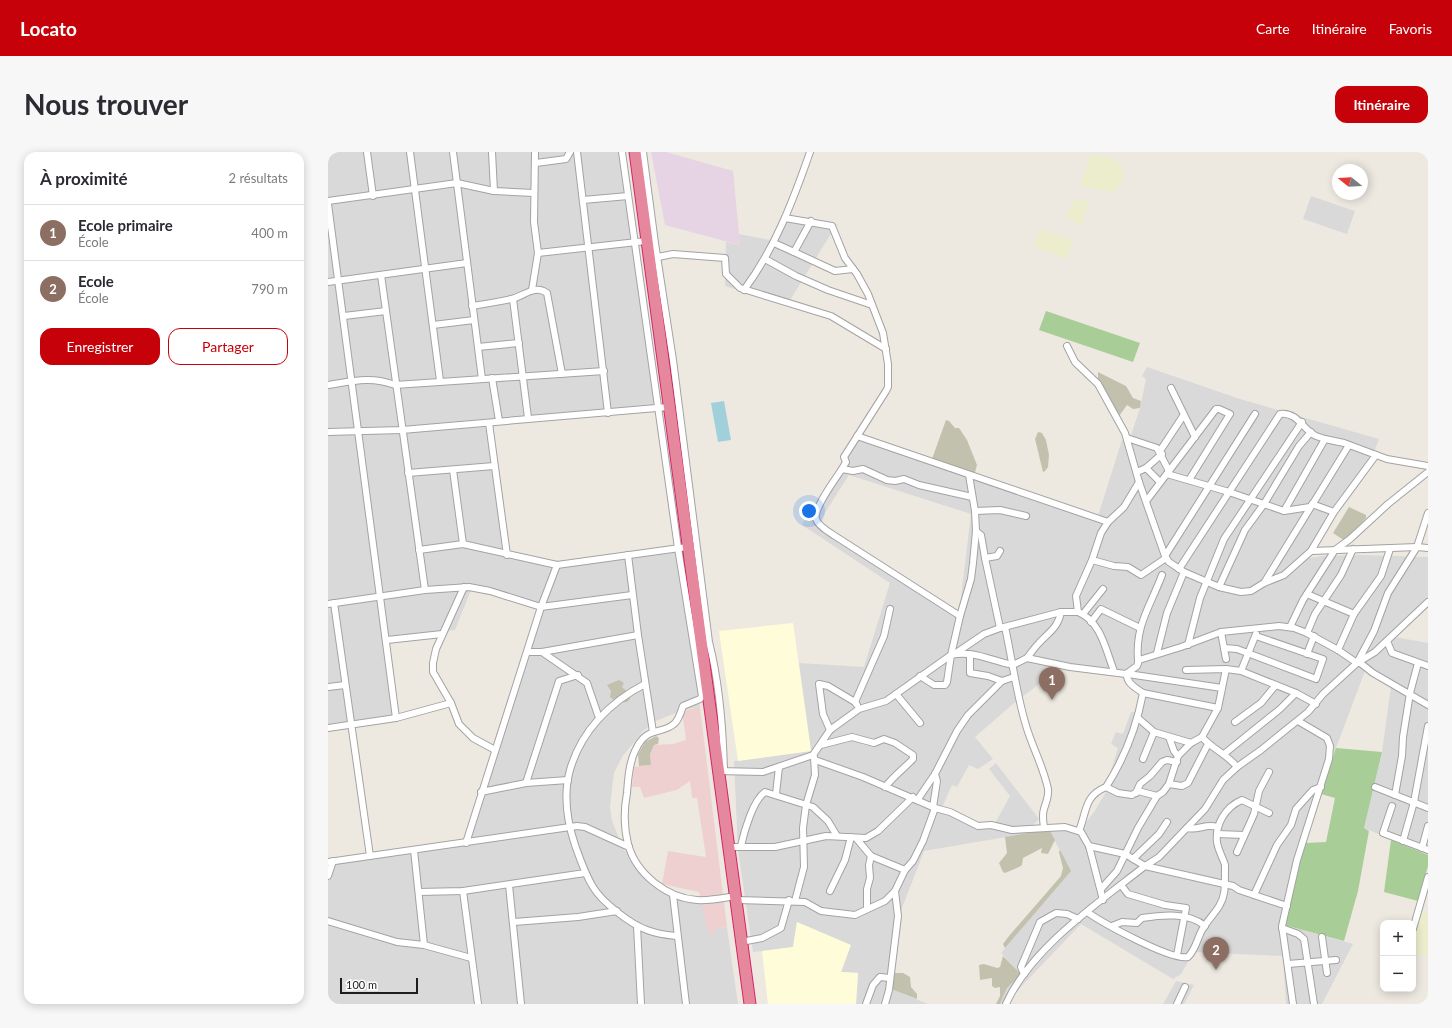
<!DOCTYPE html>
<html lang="fr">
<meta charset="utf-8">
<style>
body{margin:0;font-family:Lato,sans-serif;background:#f7f7f7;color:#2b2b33}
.controls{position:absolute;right:12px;bottom:12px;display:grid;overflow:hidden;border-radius:8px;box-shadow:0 2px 10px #0003}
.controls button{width:36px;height:36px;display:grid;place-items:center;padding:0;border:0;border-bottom:1px solid #e1e1e2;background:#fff;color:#2b2b33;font:20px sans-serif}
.compass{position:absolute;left:1004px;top:12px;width:36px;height:36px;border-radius:50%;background:#fff;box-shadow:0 2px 10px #0003;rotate:288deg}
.scale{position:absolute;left:12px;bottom:10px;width:78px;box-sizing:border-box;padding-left:4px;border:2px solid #1c1c1c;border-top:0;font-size:11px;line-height:14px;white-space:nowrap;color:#1c1c1c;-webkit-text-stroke:3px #fff;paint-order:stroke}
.you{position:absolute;left:481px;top:359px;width:14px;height:14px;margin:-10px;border:3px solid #fff;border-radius:50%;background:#1a73e8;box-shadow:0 0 0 6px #1a73e833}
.badge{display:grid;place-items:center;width:26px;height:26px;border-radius:50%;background:#c60109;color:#fff;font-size:13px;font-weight:700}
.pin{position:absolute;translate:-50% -33px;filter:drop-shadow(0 1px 2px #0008)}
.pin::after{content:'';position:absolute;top:21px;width:14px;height:12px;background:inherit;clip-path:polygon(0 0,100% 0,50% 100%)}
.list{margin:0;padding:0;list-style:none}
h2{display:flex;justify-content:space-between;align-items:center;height:52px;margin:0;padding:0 16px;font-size:17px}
h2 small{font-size:13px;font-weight:400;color:#7c7c81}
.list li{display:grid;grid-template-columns:26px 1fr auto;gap:12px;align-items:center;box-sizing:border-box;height:56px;padding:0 16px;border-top:1px solid #e1e1e2}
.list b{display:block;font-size:15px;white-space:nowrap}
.list p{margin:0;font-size:13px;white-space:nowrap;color:#7c7c81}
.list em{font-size:13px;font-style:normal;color:#7c7c81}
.actions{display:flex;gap:8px;padding:12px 16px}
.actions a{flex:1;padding:9px 0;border:1px solid #c60109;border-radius:12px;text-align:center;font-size:14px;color:#c60109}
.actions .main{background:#c60109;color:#fff}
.map{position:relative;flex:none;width:1100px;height:852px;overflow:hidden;border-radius:12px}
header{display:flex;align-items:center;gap:24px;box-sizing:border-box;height:56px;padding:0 20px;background:#c60109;color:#fff}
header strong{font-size:19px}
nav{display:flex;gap:22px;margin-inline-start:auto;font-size:14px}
.intro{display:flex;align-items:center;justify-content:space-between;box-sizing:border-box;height:96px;padding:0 24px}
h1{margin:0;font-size:28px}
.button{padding:10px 18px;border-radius:12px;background:#c60109;color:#fff;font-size:14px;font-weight:700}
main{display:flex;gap:24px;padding:0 24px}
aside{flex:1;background:#fff;border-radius:12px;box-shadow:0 2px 10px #0003}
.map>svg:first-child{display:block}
</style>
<header>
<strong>Locato</strong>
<nav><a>Carte</a><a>Itinéraire</a><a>Favoris</a></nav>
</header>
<div class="intro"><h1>Nous trouver</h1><a class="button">Itinéraire</a></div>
<main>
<aside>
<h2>À proximité<small>2 résultats</small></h2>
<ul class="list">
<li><span class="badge" style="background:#8d6e63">1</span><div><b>Ecole primaire</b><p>École</p></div><em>400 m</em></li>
<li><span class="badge" style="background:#8d6e63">2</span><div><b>Ecole</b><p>École</p></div><em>790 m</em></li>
</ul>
<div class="actions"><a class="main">Enregistrer</a><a>Partager</a></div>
</aside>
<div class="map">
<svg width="1100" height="852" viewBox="0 0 1100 852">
<rect width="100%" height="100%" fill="#ede9e1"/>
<g fill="#dad9d9" fill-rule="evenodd">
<polygon points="0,0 293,0 329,259 161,273 178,403 227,416 349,396 372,555 359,557 343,563 328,569 315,579 294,605 286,621 282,654 284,669 296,698 314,721 327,733 373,751 391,776 399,775 410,852 0,852 0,708 138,689 215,455 143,438 127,478 57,486 67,565 0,575"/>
<polygon points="983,44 1027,59 1019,82 975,67"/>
<polygon points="462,65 509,72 459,153 397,134 398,90 412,93 411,82 447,89 457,66"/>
<path d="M 819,215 L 912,247 L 1051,287 L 1045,303 L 982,406 L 995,404 L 1032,403 L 1100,405 L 1100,453 L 1067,485 L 1100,491 L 1100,703 L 1036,676 L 1054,600 L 1063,534 L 1037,519 L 1008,596 L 971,710 L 956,773 L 1025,792 L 994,852 L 958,852 L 955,804 L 866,800 L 853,822 L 845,827 L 753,772 L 686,842 L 682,852 L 672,852 L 679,836 L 693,822 L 673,801 L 742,719 L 721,677 L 741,678 L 751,680 L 766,660 L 786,627 L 781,625 L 790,596 L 783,592 L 788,580 L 795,582 L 803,560 L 812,561 L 813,544 L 798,521 L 732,516 L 685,552 L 647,585 L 665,607 L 650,617 L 641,613 L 629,635 L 624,633 L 613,658 L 646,674 L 665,675 L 682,644 L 661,617 L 668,611 L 711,667 L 696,682 L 596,699 L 574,756 L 563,837 L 600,852 L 528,852 L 530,821 L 513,820 L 469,770 L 465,795 L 425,800 L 410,698 L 406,609 L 483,599 L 471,511 L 536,515 L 562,431 L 474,373 L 530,284 L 769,367 L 794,288 L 801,289 L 812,256 L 818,227 L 814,224 ZM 521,323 L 643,362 L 631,461 L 491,370 Z"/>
<polygon points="848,829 866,833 856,852 835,852"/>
</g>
<polygon fill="#efd0d0" points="372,555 399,775 391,776 381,783 371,740 334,732 340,699 378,705 369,646 364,646 362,629 349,638 316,646 312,635 304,635 306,615 323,613 322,602 326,593 345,592 358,588 354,559"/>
<polygon fill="#e6d3e3" points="323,0 338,0 405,19 412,93 337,73"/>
<g fill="#fffdd9">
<polygon points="465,471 483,599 410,609 391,479"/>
<polygon points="469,770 523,793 513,820 530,821 528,852 440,852 434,799 465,795"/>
</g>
<g fill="#c2c1ad">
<polygon points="770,220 798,234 805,246 813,249 812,256 805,257 799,253 791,264 770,230"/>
<polygon points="618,268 621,269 627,276 631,276 639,288 649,313 646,324 604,307"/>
<polygon points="710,280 714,281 718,288 721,303 720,315 717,319 715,320 707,287"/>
<polygon points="1021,355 1038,363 1038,366 1017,389 1005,381"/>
<polygon points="291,528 296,531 294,535 302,542 302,547 299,550 290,551 282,545 283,539 279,533"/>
<polygon points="328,584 331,586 330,592 326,593 322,602 323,613 311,614 310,602 317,590"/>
<polygon points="721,677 727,688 720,702 713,701 714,696 695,706 694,713 691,715 677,721 675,720 671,711 679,701 677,685"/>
<polygon points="732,698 743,719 677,796 675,792 681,784 733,724 735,716 731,700"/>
<polygon points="675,804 693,822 679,836 672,852 668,852 672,844 672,835 667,836 664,834 664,826 652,828 651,813 656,812 669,816 672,815"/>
<polygon points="565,821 575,821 582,825 583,835 589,842 589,847 563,837"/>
</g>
<g fill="#ebedcc">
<polygon points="763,3 782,5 795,14 795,28 786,40 763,37 752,33"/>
<polygon points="747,47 761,50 753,74 737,65"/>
<polygon points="712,77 745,88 739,107 706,95"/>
<polygon points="1093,759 1100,762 1100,805 1085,800 1085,787"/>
</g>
<g fill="#a8cd96">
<polygon points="718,159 812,191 805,210 711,178"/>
<polygon points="1008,596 1054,600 1036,676 1041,679 1030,739 1016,789 956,773 971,710 977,691 998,690 1007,646 993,642"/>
<polygon points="1063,688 1100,703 1100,714 1090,749 1056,740"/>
</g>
<polygon fill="#a1d0db" points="396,249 403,288 390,290 383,251"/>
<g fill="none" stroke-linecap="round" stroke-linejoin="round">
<g stroke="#a3a3a3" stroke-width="8">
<g id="street">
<polyline points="39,0 45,44"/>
<polyline points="82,0 112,229"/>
<polyline points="125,0 154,227"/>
<polyline points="164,0 166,39"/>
<polyline points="249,0 280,261"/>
<path d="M 294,0 L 350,396 L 374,544 L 372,547 L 355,554 C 353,560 351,567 347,571 C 334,584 319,572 307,599 C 301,611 300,628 299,641 C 296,657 296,676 300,692 C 308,722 339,746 369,748 C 382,749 395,746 408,744"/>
<path d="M 315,0 L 327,91 L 345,208 L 381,490 C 392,533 395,575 396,619"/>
<polyline points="208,11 238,7 242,0"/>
<polyline points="255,48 300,44"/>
<polyline points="0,49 129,31 166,39 206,41"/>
<polyline points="0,52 68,566"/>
<polyline points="457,66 504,74 517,106 529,122 540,142 555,181 560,212 560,235 558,239 516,305 518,310 514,317"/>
<polyline points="446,91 466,100 483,69"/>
<polyline points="466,100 507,119 525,117"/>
<polyline points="210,101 318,89"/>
<polyline points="330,105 345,102 397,106 398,122 412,136 503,164 558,197"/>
<polyline points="437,107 468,124 500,138 544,153"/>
<polyline points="53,123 97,438"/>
<polyline points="0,130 139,111"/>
<polyline points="204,138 210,101 206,70 207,0"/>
<path d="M 416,138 C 447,96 465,49 482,0"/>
<polyline points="185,147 200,266"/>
<path d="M 144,154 C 157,152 170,150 183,147 C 195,145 206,132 219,141 L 234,222"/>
<polyline points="16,164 58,159"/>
<polyline points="105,173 146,168"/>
<polyline points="739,194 747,210 770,232 797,281 811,330 837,404 841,410 856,420 891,435 913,440 923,439 936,431 956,423 983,399 1089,395 1100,396"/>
<polyline points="150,195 191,191"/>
<polyline points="164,226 171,269"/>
<path d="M 0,233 C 25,229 43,224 67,233 L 276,219"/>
<polyline points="843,236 867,285"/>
<polyline points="161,271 179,403"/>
<polyline points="0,280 74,278 340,255"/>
<polyline points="529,284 780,370"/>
<polyline points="799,286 829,296 841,319"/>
<polyline points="832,299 855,264"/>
<polyline points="818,316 834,302"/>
<polyline points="125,318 135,392"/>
<polyline points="809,320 818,316 832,330"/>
<polyline points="80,321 166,314"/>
<polyline points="839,322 901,340 956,359 997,287 1016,291 1059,307 1100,314"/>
<polyline points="819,348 888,257 891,257 902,262 861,328"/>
<polyline points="984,352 1006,360"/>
<polyline points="647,359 672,358 698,364"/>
<polyline points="956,359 982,355"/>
<polyline points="648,379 653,383 657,406 672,476"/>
<polyline points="91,398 135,392 229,413 359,395"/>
<polyline points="983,399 1006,360 1048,303"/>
<polyline points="300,403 310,483 325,580"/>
<polyline points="837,404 927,262"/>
<polyline points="657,406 669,404 672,399"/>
<polyline points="764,408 786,414 800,415 813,423 838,406"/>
<path d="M 851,417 L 952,262 C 969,259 976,279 988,284 C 991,285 994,286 997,287"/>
<polyline points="936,431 1021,293"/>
<polyline points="136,435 108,497 105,511 105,520 123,551 131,572 145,586 167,598"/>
<polyline points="891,435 917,378 936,352 971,294 983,280"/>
<polyline points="979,442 1026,462 1053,424 1062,397"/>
<polyline points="6,451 42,704"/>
<polyline points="0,452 97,438 141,435 162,439 213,455 304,443"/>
<polyline points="755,462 775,437"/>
<path d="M 632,464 L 507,384 C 501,380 490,374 488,367 C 485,357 508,326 514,317 L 525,319 L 535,317 L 559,328 L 567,329 L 576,327 L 591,333 L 644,345"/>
<polyline points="763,470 773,457 812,476"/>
<path d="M 677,475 C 684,507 688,539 697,570 C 703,593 715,613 720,637 C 721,644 718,650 716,657 C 714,663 715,669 716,675"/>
<polyline points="962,475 975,448 1007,398 1022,387 1060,352 1100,320"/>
<polyline points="893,480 898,507"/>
<polyline points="979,481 987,462 1013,423 1025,397"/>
<polyline points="59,488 114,482"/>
<polyline points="1059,489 1064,501 1100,514"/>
<polyline points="860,493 872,446 896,387 974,270"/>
<polyline points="896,496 909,497 988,527 995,507 928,484"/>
<polyline points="1010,498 1026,462"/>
<polyline points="199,500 214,500 310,483"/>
<polyline points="214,500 259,531 271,566"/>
<polyline points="628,501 656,482 672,476 733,460 750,460"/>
<polyline points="829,501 839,461 856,420"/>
<polyline points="642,502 642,521 660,524 674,529"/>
<polyline points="979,502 986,484"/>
<path d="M 699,506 C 703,501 706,496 711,491 C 721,480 730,476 733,460"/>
<path d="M 810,509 C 807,473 822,455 834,423"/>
<polyline points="1031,510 1045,521 1100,553"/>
<polyline points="1029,511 1047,500 1100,450"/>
<polyline points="858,518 898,517 913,519 968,541 988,552"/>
<path d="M 786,519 C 778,499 773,469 750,460 L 748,444 L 764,408 L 773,381 L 780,370 L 796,355 L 811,330"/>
<polyline points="913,519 928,482"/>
<polyline points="800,522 894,536"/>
<polyline points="592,524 606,533 617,533 619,530 623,503 632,464 643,427 645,411 648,379 647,359 641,323"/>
<path d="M 317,532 C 282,550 253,579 242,618 C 235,643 239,669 247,693 C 252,707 257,722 265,735 C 274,750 302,772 319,778 C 329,782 338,783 348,784"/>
<polyline points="0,535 17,533"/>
<polyline points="815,541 890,556"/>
<polyline points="568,542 592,571"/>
<polyline points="527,550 556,484 562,457"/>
<polyline points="810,566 826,580 863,591"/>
<polyline points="907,570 933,551 947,534"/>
<polyline points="0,576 68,566 123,551"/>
<polyline points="502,578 495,562 491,532 500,534 527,550 529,553"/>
<polyline points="841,585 846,599 850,604"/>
<path d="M 874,585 C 884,597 899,602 909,615"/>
<path d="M 493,593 L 524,585 L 546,591 L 556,587 L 567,591 L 585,603 L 585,607 C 575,617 566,624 557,635"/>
<polyline points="896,602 952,557 968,541"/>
<polyline points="815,607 826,580"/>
<polyline points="487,608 535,625 607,656 622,660 650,674 663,673 684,678 737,675 753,680 761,694 775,748"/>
<path d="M 390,619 L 435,620 L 485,603 L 502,578 L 531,557 L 558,549 L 623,503 C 646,498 663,509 685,513 L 699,506 L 742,515 L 798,522 L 809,514 L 811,508 L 853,495 L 893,480 L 951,474 L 966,476 L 979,481 L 1010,498 L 1029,511"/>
<polyline points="198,631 231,529 250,523"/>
<polyline points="841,632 854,634 860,631 880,592"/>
<path d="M 778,635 C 796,607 809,573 815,541 C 808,536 798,531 799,522"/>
<polyline points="1047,635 1100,656"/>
<polyline points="153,640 198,631 240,628"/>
<polyline points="808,641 812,632 822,624 834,610 839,608 849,610"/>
<polyline points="448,642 451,615"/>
<polyline points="1067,643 1074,604 1075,585 1082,541 1090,511"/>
<polyline points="590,647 607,622 629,579 640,563 674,529 686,525"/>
<polyline points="1064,654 1055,681 1100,698"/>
<polyline points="605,655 609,629 607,622"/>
<path d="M 859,676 C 870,679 878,671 889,675"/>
<path d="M 751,679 C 759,659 756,644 778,635 L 790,641 L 804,643 L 810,639 L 829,644 L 835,640 L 841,632 L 850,604 L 863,591 L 874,585 L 890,556 L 898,517"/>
<polyline points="890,682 916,683"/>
<polyline points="528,686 543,704 577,718"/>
<polyline points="1075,689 1086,650 1100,574"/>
<polyline points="138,691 213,455 229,413"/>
<path d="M 413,694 C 416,680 425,648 437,640 L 485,655 L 500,669 L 509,684"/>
<polyline points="761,694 797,702 817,714 905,734 911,738 959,754"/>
<polyline points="401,695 447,695 498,684 538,686 550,679 585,645"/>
<polyline points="1094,696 1100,674"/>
<polyline points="86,698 96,793"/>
<polyline points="909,700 926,662 931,639 941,620"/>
<polyline points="805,707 831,682 839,670"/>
<polyline points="0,710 249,674 257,675 301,695"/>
<polyline points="0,724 5,709"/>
<polyline points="181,733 193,852"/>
<polyline points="793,733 800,742 837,753 858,756 849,803"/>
<polyline points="773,737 789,719 810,676 829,644"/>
<polyline points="135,739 150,852"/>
<polyline points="502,739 517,708 523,685"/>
<polyline points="91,740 135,739 257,721"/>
<polyline points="345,743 358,852"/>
<polyline points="926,743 949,693 963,673 968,657 985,638 993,635"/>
<polyline points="409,748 477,750 493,759 527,763 557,749 567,739"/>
<polyline points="467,749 476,715 475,676 478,653 487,623 486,605"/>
<polyline points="539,756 539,737 542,726 541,713 543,704"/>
<path d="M 759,760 C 775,771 843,809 860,805 C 868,797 869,787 874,778 C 881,765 894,756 896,741 C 897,738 897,717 897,713 C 895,706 890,698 889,690 C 887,673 897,655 914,648 L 941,661"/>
<polyline points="0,769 69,790 96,793 143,806"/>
<polyline points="186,770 250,765 289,759"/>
<polyline points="309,774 313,852"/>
<path d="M 784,774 L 794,770 L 809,771 L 814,766 C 834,763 861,760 877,774"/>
<polyline points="954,776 970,782 976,787 986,852"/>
<polyline points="1085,777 1100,725"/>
<polyline points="994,785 999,821"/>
<polyline points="413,790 434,786 453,776 461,748"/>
<polyline points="960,812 1008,808"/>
<polyline points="696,822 693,815 712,770 728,761 739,762 750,767"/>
<polyline points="538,852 545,833 552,825 562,826"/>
<polyline points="557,852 561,838 570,764 567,739 577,718 585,709 595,689 607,656"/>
<path d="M 678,852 C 703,796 770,751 817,714 L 831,705 L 877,657 L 895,628 L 909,615 L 933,598 L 980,560 L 995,542 L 1029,511 L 1046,479 L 1060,441 L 1089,395 L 1100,361"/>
<polyline points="849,852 857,835"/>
<polyline points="965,852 954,774 969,708 1001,607 1002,594 999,586 970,569"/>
</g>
</g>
<g stroke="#d52467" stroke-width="13">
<polyline id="highway" points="307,0 422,852"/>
</g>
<use href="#street" stroke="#fff" stroke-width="6"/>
<use href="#highway" stroke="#e5889d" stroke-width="11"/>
</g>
</svg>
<div class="controls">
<button>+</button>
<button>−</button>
</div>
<svg class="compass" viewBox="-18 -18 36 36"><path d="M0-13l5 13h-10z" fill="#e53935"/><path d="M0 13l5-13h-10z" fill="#7c7c81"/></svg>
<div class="scale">100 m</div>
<div class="you"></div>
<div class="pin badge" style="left:724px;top:548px;background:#8d6e63">1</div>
<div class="pin badge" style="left:888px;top:818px;background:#8d6e63">2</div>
</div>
</main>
